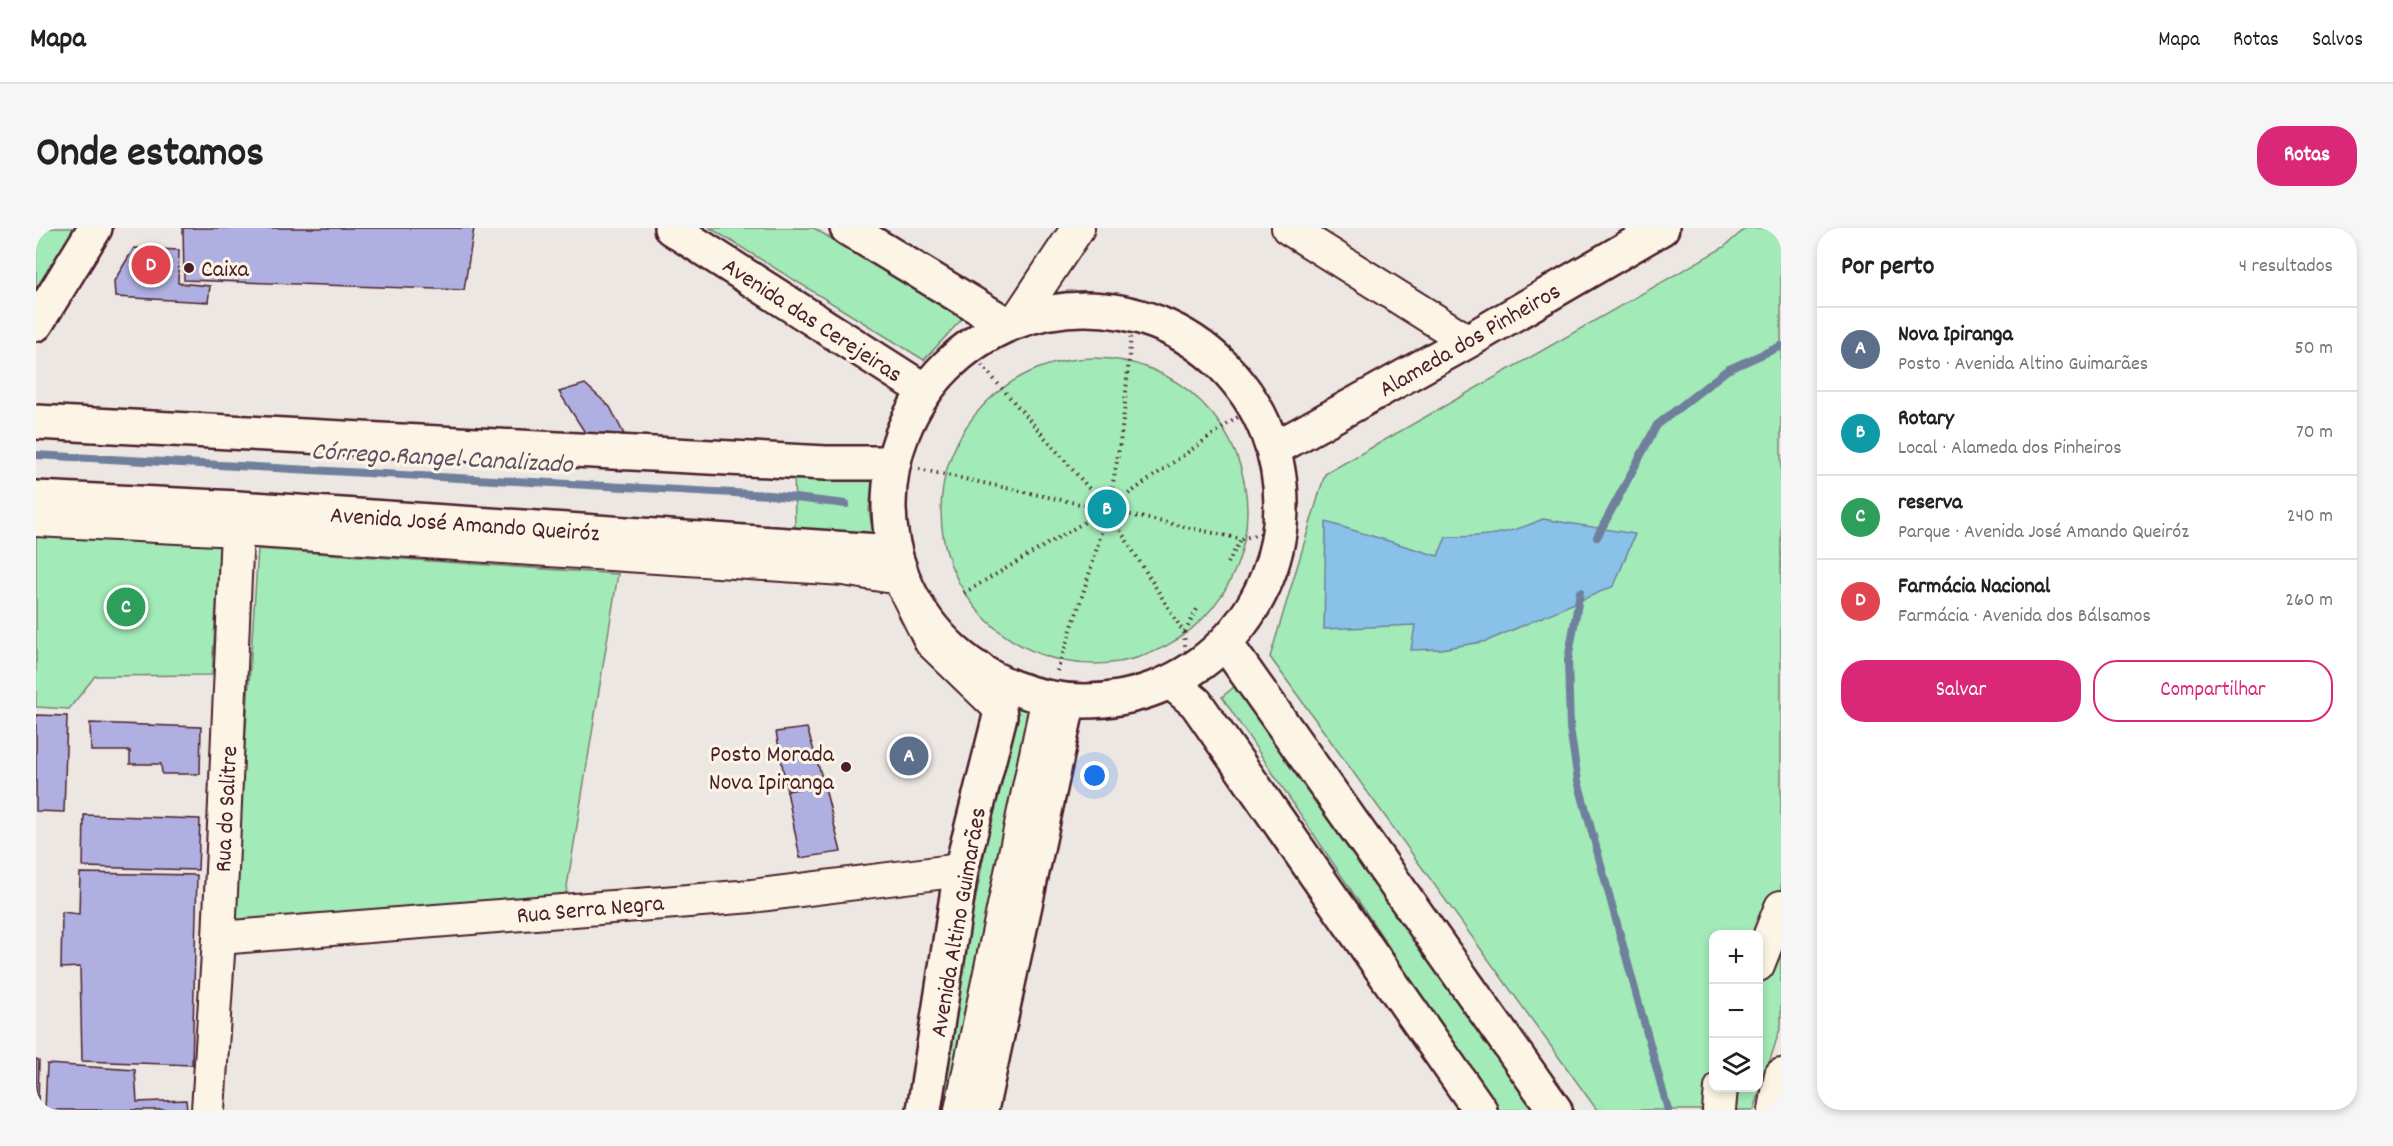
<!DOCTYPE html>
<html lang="pt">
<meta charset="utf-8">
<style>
body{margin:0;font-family:Dekko,sans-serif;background:#f6f6f6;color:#222}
.controls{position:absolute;right:18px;bottom:18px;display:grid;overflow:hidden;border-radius:12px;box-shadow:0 3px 9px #0003}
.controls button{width:54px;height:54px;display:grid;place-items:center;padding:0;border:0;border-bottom:2px solid #e0e0e0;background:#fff;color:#222;font:30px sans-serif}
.you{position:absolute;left:1059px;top:548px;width:21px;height:21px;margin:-15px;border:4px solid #fff;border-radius:50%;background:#1a73e8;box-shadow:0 0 0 9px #1a73e833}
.badge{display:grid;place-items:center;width:39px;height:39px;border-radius:50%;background:#db2777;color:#fff;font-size:20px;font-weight:700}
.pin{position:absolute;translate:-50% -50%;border:3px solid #fff;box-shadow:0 2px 6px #0006}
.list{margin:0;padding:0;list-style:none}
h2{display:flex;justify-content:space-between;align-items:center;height:78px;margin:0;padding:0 24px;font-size:26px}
h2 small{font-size:20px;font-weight:400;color:#767676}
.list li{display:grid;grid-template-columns:39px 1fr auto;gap:18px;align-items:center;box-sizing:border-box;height:84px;padding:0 24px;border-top:2px solid #e0e0e0}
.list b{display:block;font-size:22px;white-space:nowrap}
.list p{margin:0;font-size:20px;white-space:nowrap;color:#767676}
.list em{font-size:20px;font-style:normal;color:#767676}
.actions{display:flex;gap:12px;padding:18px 24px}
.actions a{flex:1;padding:14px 0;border:2px solid #db2777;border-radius:24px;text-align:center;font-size:21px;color:#db2777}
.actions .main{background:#db2777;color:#fff}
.icon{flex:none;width:33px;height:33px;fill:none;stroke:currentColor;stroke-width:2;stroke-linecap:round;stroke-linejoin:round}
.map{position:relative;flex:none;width:1745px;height:882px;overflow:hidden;border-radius:24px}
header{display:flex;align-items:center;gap:36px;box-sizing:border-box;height:84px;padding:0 30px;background:#fff;border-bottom:2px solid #e0e0e0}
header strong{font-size:28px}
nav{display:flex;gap:33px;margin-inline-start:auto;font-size:21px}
.intro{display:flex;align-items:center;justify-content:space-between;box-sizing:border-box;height:144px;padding:0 36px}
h1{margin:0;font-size:42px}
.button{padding:15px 27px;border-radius:24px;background:#db2777;color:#fff;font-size:21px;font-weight:700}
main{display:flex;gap:36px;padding:0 36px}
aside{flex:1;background:#fff;border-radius:24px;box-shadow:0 3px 9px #0003}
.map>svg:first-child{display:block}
</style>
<header>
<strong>Mapa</strong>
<nav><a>Mapa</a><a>Rotas</a><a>Salvos</a></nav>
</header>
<div class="intro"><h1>Onde estamos</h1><a class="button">Rotas</a></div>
<main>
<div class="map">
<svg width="1745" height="882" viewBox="0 0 1745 882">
<rect width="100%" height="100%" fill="#ede7e4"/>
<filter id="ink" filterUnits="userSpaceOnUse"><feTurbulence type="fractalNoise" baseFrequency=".0167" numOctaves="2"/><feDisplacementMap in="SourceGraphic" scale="12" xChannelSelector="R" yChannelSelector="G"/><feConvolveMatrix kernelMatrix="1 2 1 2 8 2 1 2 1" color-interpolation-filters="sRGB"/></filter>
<g filter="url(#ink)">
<g fill="#a2eab7" stroke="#768471" stroke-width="1.5" fill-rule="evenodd">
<polygon points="0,0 43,0 0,67"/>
<polygon points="674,0 778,0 926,91 888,132"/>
<path d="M 1710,0 L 1745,0 L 1745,798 L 1718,882 L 1561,882 L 1234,429 L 1289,246 L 1688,19 ZM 1678,706 L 1722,706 L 1722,860 L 1678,860 Z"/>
<circle cx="1058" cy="283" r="153"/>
<polygon points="758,238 838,242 833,282 839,315 759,301"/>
<polygon points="0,303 184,310 176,447 59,448 33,481 0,479"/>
<polygon points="222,321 582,346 529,671 197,694"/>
<polygon points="1210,449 1503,882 1462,882 1186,469"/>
<polygon points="975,466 1016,472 939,882 900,882 964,541"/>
</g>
<path fill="#8ac1e8" stroke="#70809c" stroke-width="1.5" d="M 1507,291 L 1599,306 L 1578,358 L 1451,413 L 1405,421 L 1375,422 L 1379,397 L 1288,401 L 1290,294 L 1402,328 L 1410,309 C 1448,309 1472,307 1507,291 Z"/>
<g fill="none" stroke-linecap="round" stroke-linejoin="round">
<g stroke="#70809c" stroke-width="8">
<polyline points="0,227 734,267 810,276"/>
<polyline points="1561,309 1621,197 1691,142 1745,118"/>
<polyline points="1544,364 1532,432 1534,500 1542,553 1632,882"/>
</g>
</g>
<g fill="#afb0e1" stroke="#4a1f2b" stroke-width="1.5">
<polygon points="147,0 438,0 428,62 148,52"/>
<polygon points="98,20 143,22 142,55 174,58 172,74 79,69 78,53"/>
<polygon points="549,156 574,179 592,214 555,214 523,164"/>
<polygon points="0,487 31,488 28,584 0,583"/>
<polygon points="54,495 165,499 164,546 126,546 125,536 94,536 94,523 55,523"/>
<polygon points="771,500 788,556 751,563 740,504"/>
<polygon points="788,556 805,624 764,630 751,563"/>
<polygon points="48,587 164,591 162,642 47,639"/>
<polygon points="44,645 161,647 156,837 46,833 44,739 25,740 26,684 43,686"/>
<polygon points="0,831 3,832 2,882 0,882"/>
<polygon points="11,836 99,842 101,874 150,872 151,882 9,882"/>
</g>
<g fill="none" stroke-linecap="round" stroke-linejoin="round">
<g stroke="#4a1f2b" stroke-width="36">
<g id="street">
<polyline points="1252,0 1432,113"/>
<polyline points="980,93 1042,0"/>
<polyline points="0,292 202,302 807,341 863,350 895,414 958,475"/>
<polyline points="183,710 716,668 925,642"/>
<polyline points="1722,737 1745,679"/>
<polyline points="172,882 183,710 202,281"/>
<polyline points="925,882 1012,469"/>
<polyline points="1683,882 1685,860"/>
<polyline points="1739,882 1745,847"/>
</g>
</g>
<g stroke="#4a1f2b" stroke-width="38">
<g id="secondary">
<polyline points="635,0 888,162"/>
<polyline points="811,0 970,96"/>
<circle cx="1049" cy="277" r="196"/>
<polyline points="0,96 59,0"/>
<polyline points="0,194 790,235 856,235"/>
<polyline points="1238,221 1432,113 1626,0"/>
<polyline points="0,270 202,280 858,324"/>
<polyline points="1190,416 1519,882"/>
<polyline points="1135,454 1160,475 1444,882"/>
<polyline points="888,882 925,642 964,488 961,467 943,441"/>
<polyline points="945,882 1032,476"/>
</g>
</g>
<g stroke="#4a1f2b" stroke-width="4" stroke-dasharray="1.5 4.5" stroke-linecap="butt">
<polyline points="930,119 1071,281 1148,405 1150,429"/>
<polyline points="883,241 1205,311 1246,300"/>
<polyline points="1192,335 1205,311"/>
<polyline points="928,365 1071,281 1219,177"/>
<polyline points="1149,404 1161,381"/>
<path d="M 1021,443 C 1045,372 1070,302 1082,227 C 1090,181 1092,133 1097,86"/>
</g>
<use href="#street" stroke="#fcf5e5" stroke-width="32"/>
<use href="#secondary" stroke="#fcf5e5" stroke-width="33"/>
</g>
</g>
<g fill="#4a1f2b" stroke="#fcf5e5" stroke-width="2">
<circle cx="153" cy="40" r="6"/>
<circle cx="810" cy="539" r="6"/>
</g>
<g text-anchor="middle" stroke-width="6" stroke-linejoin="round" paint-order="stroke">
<g font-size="24" fill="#4a1f2b" stroke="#fcf5e5" text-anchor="start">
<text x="165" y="48">Caixa</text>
<text x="798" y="533" text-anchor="end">Posto Morada<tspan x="798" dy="28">Nova Ipiranga</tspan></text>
</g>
<g font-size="24" fill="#4a1f2b" stroke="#fcf5e5">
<text transform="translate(777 91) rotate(33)" y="8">Avenida das Cerejeiras</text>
<text transform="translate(1433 111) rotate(-30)" y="8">Alameda dos Pinheiros</text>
<text transform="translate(429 295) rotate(4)" y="8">Avenida José Amando Queiróz</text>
<text transform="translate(189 581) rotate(-87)" y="8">Rua do Salitre</text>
<text transform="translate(554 680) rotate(-5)" y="8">Rua Serra Negra</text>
<text transform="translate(921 694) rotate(-80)" y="8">Avenida Altino Guimarães</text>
</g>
<g font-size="26" font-style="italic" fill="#5d5064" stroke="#fcf5e5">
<text transform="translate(406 228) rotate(3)" y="9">Córrego Rangel Canalizado</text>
</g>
</g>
</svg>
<div class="controls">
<button>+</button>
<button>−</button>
<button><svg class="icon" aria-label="layers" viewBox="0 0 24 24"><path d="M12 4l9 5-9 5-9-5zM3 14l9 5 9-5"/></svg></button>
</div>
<div class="you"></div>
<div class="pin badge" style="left:873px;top:528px;background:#5c6f8a">A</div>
<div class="pin badge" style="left:1071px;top:281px;background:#0f9aa8">B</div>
<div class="pin badge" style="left:90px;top:379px;background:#2e9e5b">C</div>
<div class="pin badge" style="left:115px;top:37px;background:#e0444e">D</div>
</div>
<aside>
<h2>Por perto<small>4 resultados</small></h2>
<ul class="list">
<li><span class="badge" style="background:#5c6f8a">A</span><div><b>Nova Ipiranga</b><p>Posto · Avenida Altino Guimarães</p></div><em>50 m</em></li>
<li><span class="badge" style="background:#0f9aa8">B</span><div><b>Rotary</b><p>Local · Alameda dos Pinheiros</p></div><em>70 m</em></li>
<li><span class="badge" style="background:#2e9e5b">C</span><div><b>reserva</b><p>Parque · Avenida José Amando Queiróz</p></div><em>240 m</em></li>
<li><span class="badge" style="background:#e0444e">D</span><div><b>Farmácia Nacional</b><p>Farmácia · Avenida dos Bálsamos</p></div><em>260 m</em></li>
</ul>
<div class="actions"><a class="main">Salvar</a><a>Compartilhar</a></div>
</aside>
</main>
